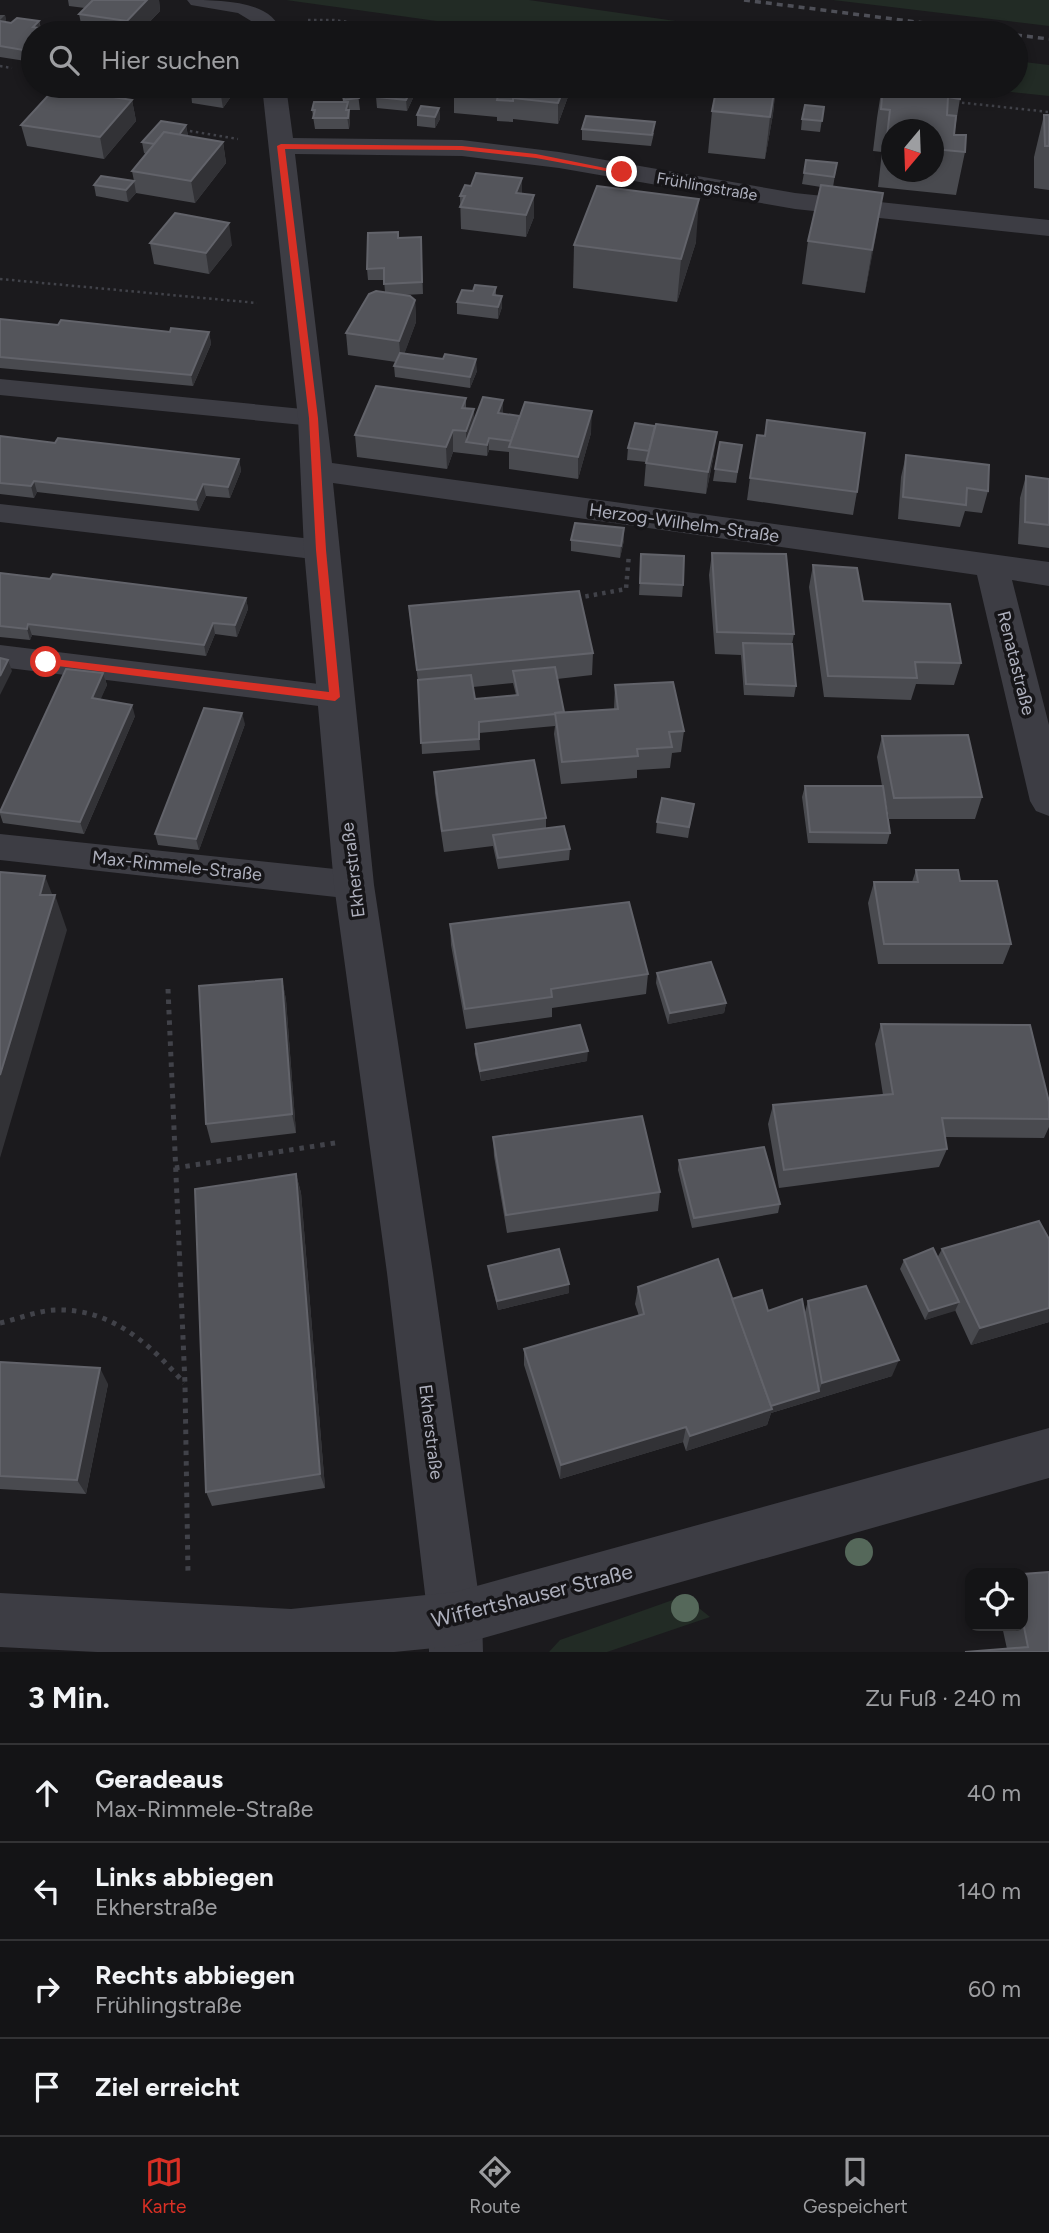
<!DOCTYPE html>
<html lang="de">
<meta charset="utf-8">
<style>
body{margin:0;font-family:Figtree,sans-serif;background:#212123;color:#f1f3f6}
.controls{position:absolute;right:21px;bottom:21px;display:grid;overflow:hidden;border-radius:14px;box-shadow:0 4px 10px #0003}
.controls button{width:63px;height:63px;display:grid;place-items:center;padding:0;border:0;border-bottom:2px solid #333335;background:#141416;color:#f1f3f6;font:35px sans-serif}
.compass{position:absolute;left:881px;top:119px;width:63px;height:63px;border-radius:50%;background:#141416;box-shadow:0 4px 10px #0003;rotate:199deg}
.stop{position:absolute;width:21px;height:21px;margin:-16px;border:5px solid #d93025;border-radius:50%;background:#fff}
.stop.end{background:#d93025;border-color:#fff;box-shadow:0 2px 7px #0008}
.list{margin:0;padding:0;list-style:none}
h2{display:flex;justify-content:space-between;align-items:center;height:91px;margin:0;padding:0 28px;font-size:30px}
h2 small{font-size:23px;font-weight:400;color:#9d9ea1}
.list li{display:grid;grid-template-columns:46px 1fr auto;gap:21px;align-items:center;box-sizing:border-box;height:98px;padding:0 28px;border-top:2px solid #333335}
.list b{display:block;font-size:26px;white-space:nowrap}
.list p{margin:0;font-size:23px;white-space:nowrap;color:#9d9ea1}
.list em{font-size:23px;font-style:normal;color:#9d9ea1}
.icon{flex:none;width:38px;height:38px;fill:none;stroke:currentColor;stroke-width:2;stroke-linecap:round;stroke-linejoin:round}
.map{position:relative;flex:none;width:1049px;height:1652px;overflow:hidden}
.search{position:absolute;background:#141416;box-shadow:0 4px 10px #0003;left:21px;right:21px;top:21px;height:77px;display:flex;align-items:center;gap:18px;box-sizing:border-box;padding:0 24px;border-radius:38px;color:#9d9ea1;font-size:26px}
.sheet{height:483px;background:#141416}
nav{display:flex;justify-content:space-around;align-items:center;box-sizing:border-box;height:98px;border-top:2px solid #333335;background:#141416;font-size:19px;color:#9d9ea1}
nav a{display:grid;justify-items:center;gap:4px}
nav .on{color:#d93025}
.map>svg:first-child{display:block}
</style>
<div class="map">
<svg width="1049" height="1652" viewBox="0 0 1049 1652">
<rect width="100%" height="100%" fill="#1b1a1d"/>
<g fill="#222b25">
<polygon points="286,0 529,0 759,33 522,33"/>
<polygon points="833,0 1049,0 1049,26"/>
<polygon points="1016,61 1049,65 1049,96 956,86 1016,86"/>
<polygon points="684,1596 710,1617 607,1652 549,1652 560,1640"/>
</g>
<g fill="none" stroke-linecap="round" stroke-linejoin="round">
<g stroke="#414249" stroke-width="2.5" stroke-dasharray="2.5 3.5" stroke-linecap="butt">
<polyline points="308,20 334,20 429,33"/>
<polyline points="0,66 12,68"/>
<polyline points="817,86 885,94"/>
<polyline points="956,102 1049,112"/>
<polyline points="184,130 238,139"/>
<polyline points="0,279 257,303"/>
</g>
<polyline stroke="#414249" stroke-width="4.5" stroke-dasharray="3.5 5" stroke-linecap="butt" points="577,598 626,589 629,554"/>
<g stroke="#414249" stroke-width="5" stroke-dasharray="4.5 6" stroke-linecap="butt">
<polyline points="168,989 185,1384 188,1574"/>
<polyline points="175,1168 341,1142"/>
<path d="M 0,1323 C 19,1319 38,1310 58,1310 C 112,1309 151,1345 184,1383"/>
</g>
<g fill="#3d3d44" fill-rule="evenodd">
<polygon points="0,379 313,410 322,412 326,418 322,424 313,426 0,395"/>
<polygon points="0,504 321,540 331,543 335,550 331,557 321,560 0,522"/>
<polygon points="0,645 335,686 346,689 351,697 346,705 335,708 0,667"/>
<polygon points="0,834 354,871 366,875 371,885 366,895 354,899 0,860"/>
</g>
<g fill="#3d3d44" fill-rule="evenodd">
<path d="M 187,0 C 219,0 274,0 281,33 L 257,33 L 256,24 L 238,13 L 191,5 Z"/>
<polygon points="262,86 286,86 293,138 462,140 559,152 795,193 1049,220 1049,236 795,209 559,168 462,156 295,154 332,463 1049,562 1049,586 1012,580 1049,725 1049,816 1036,811 1030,801 977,575 333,483 374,885 433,1273 482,1619 483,1652 429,1652 428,1619 387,1273 334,885 304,550 298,418"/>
</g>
<polygon fill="#3d3d44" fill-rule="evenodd" points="1049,1428 1049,1478 455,1646 394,1652 97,1652 0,1647 0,1593 291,1609 455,1592"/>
<g stroke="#4e4f57" stroke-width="3.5" stroke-dasharray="6 5" stroke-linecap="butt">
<polyline points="744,0 1003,33"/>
<polyline points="1016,35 1049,39"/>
</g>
</g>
<g fill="#55685a">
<circle cx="859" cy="1552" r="14"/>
<circle cx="685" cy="1608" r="14"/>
</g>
<g fill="#494a4f" fill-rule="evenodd">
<polygon points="68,0 159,0 160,11 139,33 83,33 79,14 85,8 69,6"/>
<polygon points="0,15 5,15 6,22 11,23 39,21 41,28 50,30 51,33 33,33 32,62 0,57"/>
<polygon points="60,86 83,86 80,89"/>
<polygon points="184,86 222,86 228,87 230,98 223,108 192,103 191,92 185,91"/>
<polygon points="312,86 414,86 414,96 407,111 377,108 376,97 378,92 358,94 360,110 349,110 350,121 349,129 315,129 312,110 343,102 342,95 313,97"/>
<polygon points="456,86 569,86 569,94 558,124 513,119 513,122 497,121 497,117 454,113 454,92"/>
<polygon points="717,86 776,86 773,114 765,159 708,153 712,111"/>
<path d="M 882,86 L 960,86 L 960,99 L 954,135 L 965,152 L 956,195 L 878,187 L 882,152 L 873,151 L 877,118 ZM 892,130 L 934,130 L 934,172 L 892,172 Z"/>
<polygon points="132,100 136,121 104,159 27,146 21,125"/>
<polygon points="824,107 820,132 801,130 802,119"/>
<polygon points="439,108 440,119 435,128 417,126 417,115"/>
<polygon points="1044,115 1049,115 1049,190 1034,188 1034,157"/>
<polygon points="186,125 188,136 223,142 226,163 195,203 136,193 128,202 96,196 94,185 134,181 132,171 146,154 144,153 142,142"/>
<polygon points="582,129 654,133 651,146 582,140"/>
<polygon points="837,163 833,187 883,193 865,293 802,284 808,241 821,187 802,184 804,173"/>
<polygon points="522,178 522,194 534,217 526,237 461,229 460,196"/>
<polygon points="421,237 423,294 404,295 415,300 416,322 404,354 477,371 470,388 395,377 394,366 396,362 348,355 346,333 385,292 384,280 368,280 367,269 398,238"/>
<polygon points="696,242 677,302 573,288 574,245"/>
<polygon points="150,243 232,245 209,274 154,264"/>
<polygon points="496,287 496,295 502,307 498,319 457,314 457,302 473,291"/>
<polygon points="0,319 58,325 170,332 209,332 211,344 193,386 0,368"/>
<polygon points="466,398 466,408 475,419 503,412 502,414 591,433 578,479 509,469 509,452 489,450 487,456 453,452 447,469 357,457 355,435"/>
<polygon points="0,436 55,443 239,459 241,471 230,498 206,496 199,511 37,492 34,498 0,494"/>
<polygon points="742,445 736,483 713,481 715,469"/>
<polygon points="628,448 714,454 706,494 644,486 646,462 627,460"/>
<polygon points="906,455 988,491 982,513 965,511 960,527 898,519 901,477"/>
<polygon points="1026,476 1049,479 1049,548 1018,544 1020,498"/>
<polygon points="750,478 857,492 853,515 747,500"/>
<polygon points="571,540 624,540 620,558 571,551"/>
<polygon points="712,553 794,634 792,644 796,686 794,697 744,695 741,655 715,654 709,575"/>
<polygon points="641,554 683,585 682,597 639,595"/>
<polygon points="813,565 863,601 961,663 954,685 916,684 911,700 824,697 809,587"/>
<polygon points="0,573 246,598 248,609 237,637 215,634 206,656 32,635 30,640 0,637"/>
<path d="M 409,606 L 593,653 L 592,675 L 557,679 L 564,712 L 614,709 L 615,685 L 684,731 L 681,752 L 672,753 L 670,768 L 637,770 L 637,778 L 561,784 L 554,734 L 555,726 L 479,733 L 480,750 L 422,754 L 419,689 L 411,628 ZM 513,683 L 516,695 L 475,699 L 473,687 Z"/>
<polygon points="103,673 107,685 100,699 135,716 84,834 3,823 0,814 0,810"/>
<polygon points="245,724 199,850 158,845 155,834"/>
<polygon points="882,736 982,797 975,819 889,819 884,792 890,833 887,844 808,843 802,797 805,786 882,786 877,757"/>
<polygon points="434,772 546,818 546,828 570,849 569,860 498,869 493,846 444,852 435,793"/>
<polygon points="692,815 688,838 656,833 657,822"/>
<polygon points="916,870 960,881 1011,944 1003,964 878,964 868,903 874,882 912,882"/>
<polygon points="450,924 648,974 646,994 552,1008 552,1017 466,1029 451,945"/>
<polygon points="657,973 726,1003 724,1013 668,1024 656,983"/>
<polygon points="282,979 286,1000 296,1133 211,1143 206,1124"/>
<polygon points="881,1024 1049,1102 1049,1127 1044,1138 945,1137 947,1149 939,1167 779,1188 768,1124 773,1105 883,1095 875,1044"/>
<polygon points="475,1044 587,1061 481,1081 475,1054"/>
<polygon points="493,1137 660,1192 658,1211 507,1233 494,1156"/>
<polygon points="679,1160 780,1204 778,1213 692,1228 678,1170"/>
<polygon points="296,1174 301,1193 325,1488 212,1506 206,1492"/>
<polygon points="1049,1239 1049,1322 971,1345 955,1310 925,1320 900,1269 904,1260 937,1258 942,1249"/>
<polygon points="488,1266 569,1284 569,1293 498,1310 489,1275"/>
<polygon points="638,1287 732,1299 768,1311 805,1312 808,1301 892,1376 771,1413 767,1425 686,1451 683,1442 560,1479 524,1365 524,1349 639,1316 635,1304"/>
<polygon points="0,1362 108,1384 86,1494 0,1489"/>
<polygon points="1023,1574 1049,1652 1007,1649 1002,1626 1023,1626"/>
</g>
<g fill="#323236">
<polygon points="147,0 159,0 160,11 139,33 129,33 127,21"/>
<polygon points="5,15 7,26 0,25 0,20"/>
<polygon points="39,21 41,32 33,27"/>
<polygon points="33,47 33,60 32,62 29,51"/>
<polygon points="414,86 414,96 407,111 406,100"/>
<polygon points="565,86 569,86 569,94 558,124 558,103"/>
<polygon points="775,86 773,114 765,159 770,117"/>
<polygon points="228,87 230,98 223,108 221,96"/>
<polygon points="132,100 136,121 104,159 100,137"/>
<polygon points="348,102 350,121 349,129 346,110"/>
<polygon points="439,108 440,119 435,128 435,117"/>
<polygon points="186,125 188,137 172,143"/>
<polygon points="223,142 226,163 195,203 191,181"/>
<polygon points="522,178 522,200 516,193"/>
<polygon points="134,181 136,193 128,202 126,190"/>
<polygon points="883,193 876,236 865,293 872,250"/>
<polygon points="534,195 534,217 526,237 526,215"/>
<polygon points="699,199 696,242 677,302 681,259"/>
<polygon points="229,223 232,245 209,274 206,253"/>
<polygon points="502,296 502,307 498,319 498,307"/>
<polygon points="415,300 416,322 401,363 399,341"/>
<polygon points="209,332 211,344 193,386 191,375"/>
<polygon points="476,359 477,371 470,388 470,377"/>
<polygon points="503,400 503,412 499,425 498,413"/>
<polygon points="474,409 475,431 466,442 466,431"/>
<polygon points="592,411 591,433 578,479 578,457"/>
<polygon points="453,430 453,452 447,469 446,447"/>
<polygon points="717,432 714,454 706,494 708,472"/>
<polygon points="489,438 489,450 487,456 487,445"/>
<polygon points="239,459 241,471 230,498 228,487"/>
<polygon points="34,481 37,492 34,498 31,486"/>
<polygon points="203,484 206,496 199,511 196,500"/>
<polygon points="624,528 624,540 620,558 621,546"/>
<polygon points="246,598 248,609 237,637 235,625"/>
<polygon points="213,623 215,634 206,656 204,645"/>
<polygon points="28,624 32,635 30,640 27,629"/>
<polygon points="8,660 12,671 0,695 0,676"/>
<polygon points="103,673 107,685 96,710 92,698"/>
<polygon points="132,705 135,716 84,834 80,822"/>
<polygon points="242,713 245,724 199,850 196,839"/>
<polygon points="45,876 54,899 55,895 67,930 0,1158 0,1075"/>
<polygon points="282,979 286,1000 296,1133 292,1114"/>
<polygon points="726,1003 724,1013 668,1024 670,1013"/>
<polygon points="588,1051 587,1061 481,1081 480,1071"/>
<polygon points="296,1174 301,1193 325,1488 320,1474"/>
<polygon points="569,1284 569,1293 498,1310 497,1301"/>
<polygon points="959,1302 955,1311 925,1320 929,1311"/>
<polygon points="1049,1308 1049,1322 971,1345 980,1328"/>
<polygon points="899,1360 892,1376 771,1413 767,1425 686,1451 690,1436 767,1407 819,1391 822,1383"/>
<polygon points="100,1368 108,1384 86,1494 77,1480"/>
<polygon points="686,1427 683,1442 560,1479 561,1465"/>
</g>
<g fill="#54555b" stroke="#62636a" stroke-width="2">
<polygon points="93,0 147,0 127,21 79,14"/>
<polygon points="17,18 39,21 33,27 50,30 46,33 33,33 33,47 29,51 0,46 0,21 11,23"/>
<polygon points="371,31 372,33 341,33"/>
<polygon points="196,86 218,86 228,87 221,96 191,92"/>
<polygon points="341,86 356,86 359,98 344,100"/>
<polygon points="382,86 413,86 406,100 376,97"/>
<polygon points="456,86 565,86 558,103 513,98 513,101 497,100 498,96 454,92"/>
<polygon points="717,86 775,86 770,117 712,111"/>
<polygon points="883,86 960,86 960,99 948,97 947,115 956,116 954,135 966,135 965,152 934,149 934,130 892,130 892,145 886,145 890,110 881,109"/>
<polygon points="55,88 132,100 100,137 21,125"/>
<polygon points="314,102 348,102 346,110 349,110 348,118 313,118 315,110 312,110"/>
<polygon points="805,105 824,107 822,121 802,119"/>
<polygon points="421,106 439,108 435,117 417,115"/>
<polygon points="1044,115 1049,115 1049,146 1045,146"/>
<polygon points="586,116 655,122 652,135 582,129"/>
<polygon points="161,121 186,125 179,135 164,132 154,144 142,142"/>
<polygon points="164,132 223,142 191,181 132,171"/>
<polygon points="806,160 837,163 834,177 804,173"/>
<polygon points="476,173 522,178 516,193 534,195 526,215 460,207 465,196 460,196 465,185 471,186"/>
<polygon points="101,176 134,181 126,190 94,185"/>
<polygon points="821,185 883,193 872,250 808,241"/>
<polygon points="597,186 699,199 681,259 574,245"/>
<polygon points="175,213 229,223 206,253 150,243"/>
<polygon points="398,232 398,238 421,237 422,282 384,284 384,268 367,269 368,233"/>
<polygon points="475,285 496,287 493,295 502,296 498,307 457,302 462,290 473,291"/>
<polygon points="376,291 410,296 415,300 399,341 346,333 369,294"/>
<polygon points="0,319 58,325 61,320 170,332 171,328 209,332 191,375 0,357"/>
<polygon points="400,353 443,359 445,354 476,359 470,377 394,366"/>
<polygon points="376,386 466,398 462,408 474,409 466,431 453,430 446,447 355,435"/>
<polygon points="483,397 503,400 498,413 520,416 511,441 489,438 487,445 466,442"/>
<polygon points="525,402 592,411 578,457 509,447"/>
<polygon points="767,420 865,433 857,492 750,478 757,435 765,436"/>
<polygon points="635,423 655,426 649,451 628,448"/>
<polygon points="656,424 717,432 708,472 646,463"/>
<polygon points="0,436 55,443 58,438 239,459 228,487 203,484 196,500 34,481 31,486 0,483"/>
<polygon points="720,442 742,445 737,472 715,469"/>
<polygon points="906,455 989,465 988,491 967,488 966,505 903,497"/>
<polygon points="1026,476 1049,479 1049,525 1025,522"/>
<polygon points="575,523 624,528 621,546 571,540"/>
<polygon points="712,553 786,554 794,634 717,632"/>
<polygon points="641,554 684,556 683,585 640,583"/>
<polygon points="813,565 857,568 863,601 950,604 961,663 915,662 917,678 828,676"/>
<polygon points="0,573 50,579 53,574 246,598 235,625 213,623 204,645 28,624 27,629 0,626"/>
<polygon points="579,591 593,653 417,670 409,606"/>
<polygon points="743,643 792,644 796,686 746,684"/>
<polygon points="0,658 8,660 0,676"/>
<polygon points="555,667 564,712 555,713 555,714 479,722 479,739 421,743 418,680 471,675 475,699 518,695 513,671"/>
<polygon points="66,669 103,673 92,698 132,705 80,822 0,812"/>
<polygon points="673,682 684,731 669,732 672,747 637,749 638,756 562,762 555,713 618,709 615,685"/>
<polygon points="204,708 242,713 196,839 155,834"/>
<polygon points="968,735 982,797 894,798 882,736"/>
<polygon points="534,760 546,818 442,831 434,772"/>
<polygon points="805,786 883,786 890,833 810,832"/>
<polygon points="662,798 694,804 689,827 657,822"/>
<polygon points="564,826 570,849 498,858 493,835"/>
<polygon points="916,870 958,870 960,881 997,881 1011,944 884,944 874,882 918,882"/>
<polygon points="0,872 45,876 40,895 55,895 0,1075"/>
<polygon points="629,902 648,974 551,989 552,997 465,1009 450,924"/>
<polygon points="711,962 726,1003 670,1013 657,973"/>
<polygon points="282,979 292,1114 206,1124 199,986"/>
<polygon points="881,1024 1030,1025 1049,1102 1049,1119 942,1118 947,1149 784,1170 773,1105 893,1094"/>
<polygon points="580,1025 588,1051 480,1071 475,1044"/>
<polygon points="642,1116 660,1192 506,1215 493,1137"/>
<polygon points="764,1147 780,1204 694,1218 679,1160"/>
<polygon points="296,1174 320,1474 206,1492 195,1189"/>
<polygon points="1039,1221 1049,1239 1049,1308 980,1328 942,1249"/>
<polygon points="933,1248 959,1302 929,1311 904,1260"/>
<polygon points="559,1249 569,1284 497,1301 488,1266"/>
<polygon points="718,1259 772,1409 690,1436 686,1427 561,1465 524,1349 644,1314 638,1287"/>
<polygon points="866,1286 899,1360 822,1383 808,1301"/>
<polygon points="762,1290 768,1311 802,1299 819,1391 771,1406 732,1299"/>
<polygon points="0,1362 100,1368 77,1480 0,1476"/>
<polygon points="1049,1572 1049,1652 965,1652 1028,1647 1023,1622 1023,1574"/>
</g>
<polygon fill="#d93025" points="281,144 462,146 536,154 625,172 622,174 536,158 462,150 285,149 318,418 326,550 340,697 335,701 42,664 41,662 46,658 329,692 316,550 309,418 277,146"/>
<g text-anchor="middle" stroke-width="7" stroke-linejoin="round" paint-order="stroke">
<g font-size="16" fill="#adafbc" stroke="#161518">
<text transform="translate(707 186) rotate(10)" y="6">Frühlingstraße</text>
</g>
<g font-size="18" fill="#adafbc" stroke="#161518">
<text transform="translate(684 523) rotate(8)" y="6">Herzog-Wilhelm-Straße</text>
<text transform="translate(1016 663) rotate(76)" y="6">Renatastraße</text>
<text transform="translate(177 866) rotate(6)" y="6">Max-Rimmele-Straße</text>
<text transform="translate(353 870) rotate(-97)" y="6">Ekherstraße</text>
<text transform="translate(431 1432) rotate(83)" y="6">Ekherstraße</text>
</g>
<g font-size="21" fill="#adafbc" stroke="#161518">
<text transform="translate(532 1596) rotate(-14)" y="7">Wiffertshauser Straße</text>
</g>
</g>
</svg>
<div class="controls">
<button><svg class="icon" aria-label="locate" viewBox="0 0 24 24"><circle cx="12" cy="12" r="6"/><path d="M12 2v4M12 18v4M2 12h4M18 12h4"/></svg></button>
</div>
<svg class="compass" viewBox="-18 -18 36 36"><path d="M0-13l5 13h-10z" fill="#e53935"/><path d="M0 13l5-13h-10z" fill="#9d9ea1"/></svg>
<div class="stop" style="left:46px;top:662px"></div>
<div class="stop end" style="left:622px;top:172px"></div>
<div class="search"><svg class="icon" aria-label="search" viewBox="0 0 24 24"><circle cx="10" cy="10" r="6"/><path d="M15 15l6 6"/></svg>Hier suchen</div>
</div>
<section class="sheet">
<h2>3 Min.<small>Zu Fuß · 240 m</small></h2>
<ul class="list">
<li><svg class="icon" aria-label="ahead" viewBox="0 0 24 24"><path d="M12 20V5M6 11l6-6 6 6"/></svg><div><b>Geradeaus</b><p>Max-Rimmele-Straße</p></div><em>40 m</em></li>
<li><svg class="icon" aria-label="left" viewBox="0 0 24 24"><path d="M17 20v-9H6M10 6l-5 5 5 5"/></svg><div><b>Links abbiegen</b><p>Ekherstraße</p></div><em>140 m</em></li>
<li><svg class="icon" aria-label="right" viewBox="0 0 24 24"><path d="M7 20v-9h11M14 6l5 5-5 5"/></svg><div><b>Rechts abbiegen</b><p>Frühlingstraße</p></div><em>60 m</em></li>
<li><svg class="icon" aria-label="arrive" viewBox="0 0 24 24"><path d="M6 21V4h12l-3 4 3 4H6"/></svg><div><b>Ziel erreicht</b></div></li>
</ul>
</section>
<nav>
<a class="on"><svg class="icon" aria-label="map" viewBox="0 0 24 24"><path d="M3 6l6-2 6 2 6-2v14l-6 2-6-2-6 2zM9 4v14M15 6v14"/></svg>Karte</a>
<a><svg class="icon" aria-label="directions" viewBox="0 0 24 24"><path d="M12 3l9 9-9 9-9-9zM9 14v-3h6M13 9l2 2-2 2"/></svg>Route</a>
<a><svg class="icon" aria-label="saved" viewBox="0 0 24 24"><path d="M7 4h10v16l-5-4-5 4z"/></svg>Gespeichert</a>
</nav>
